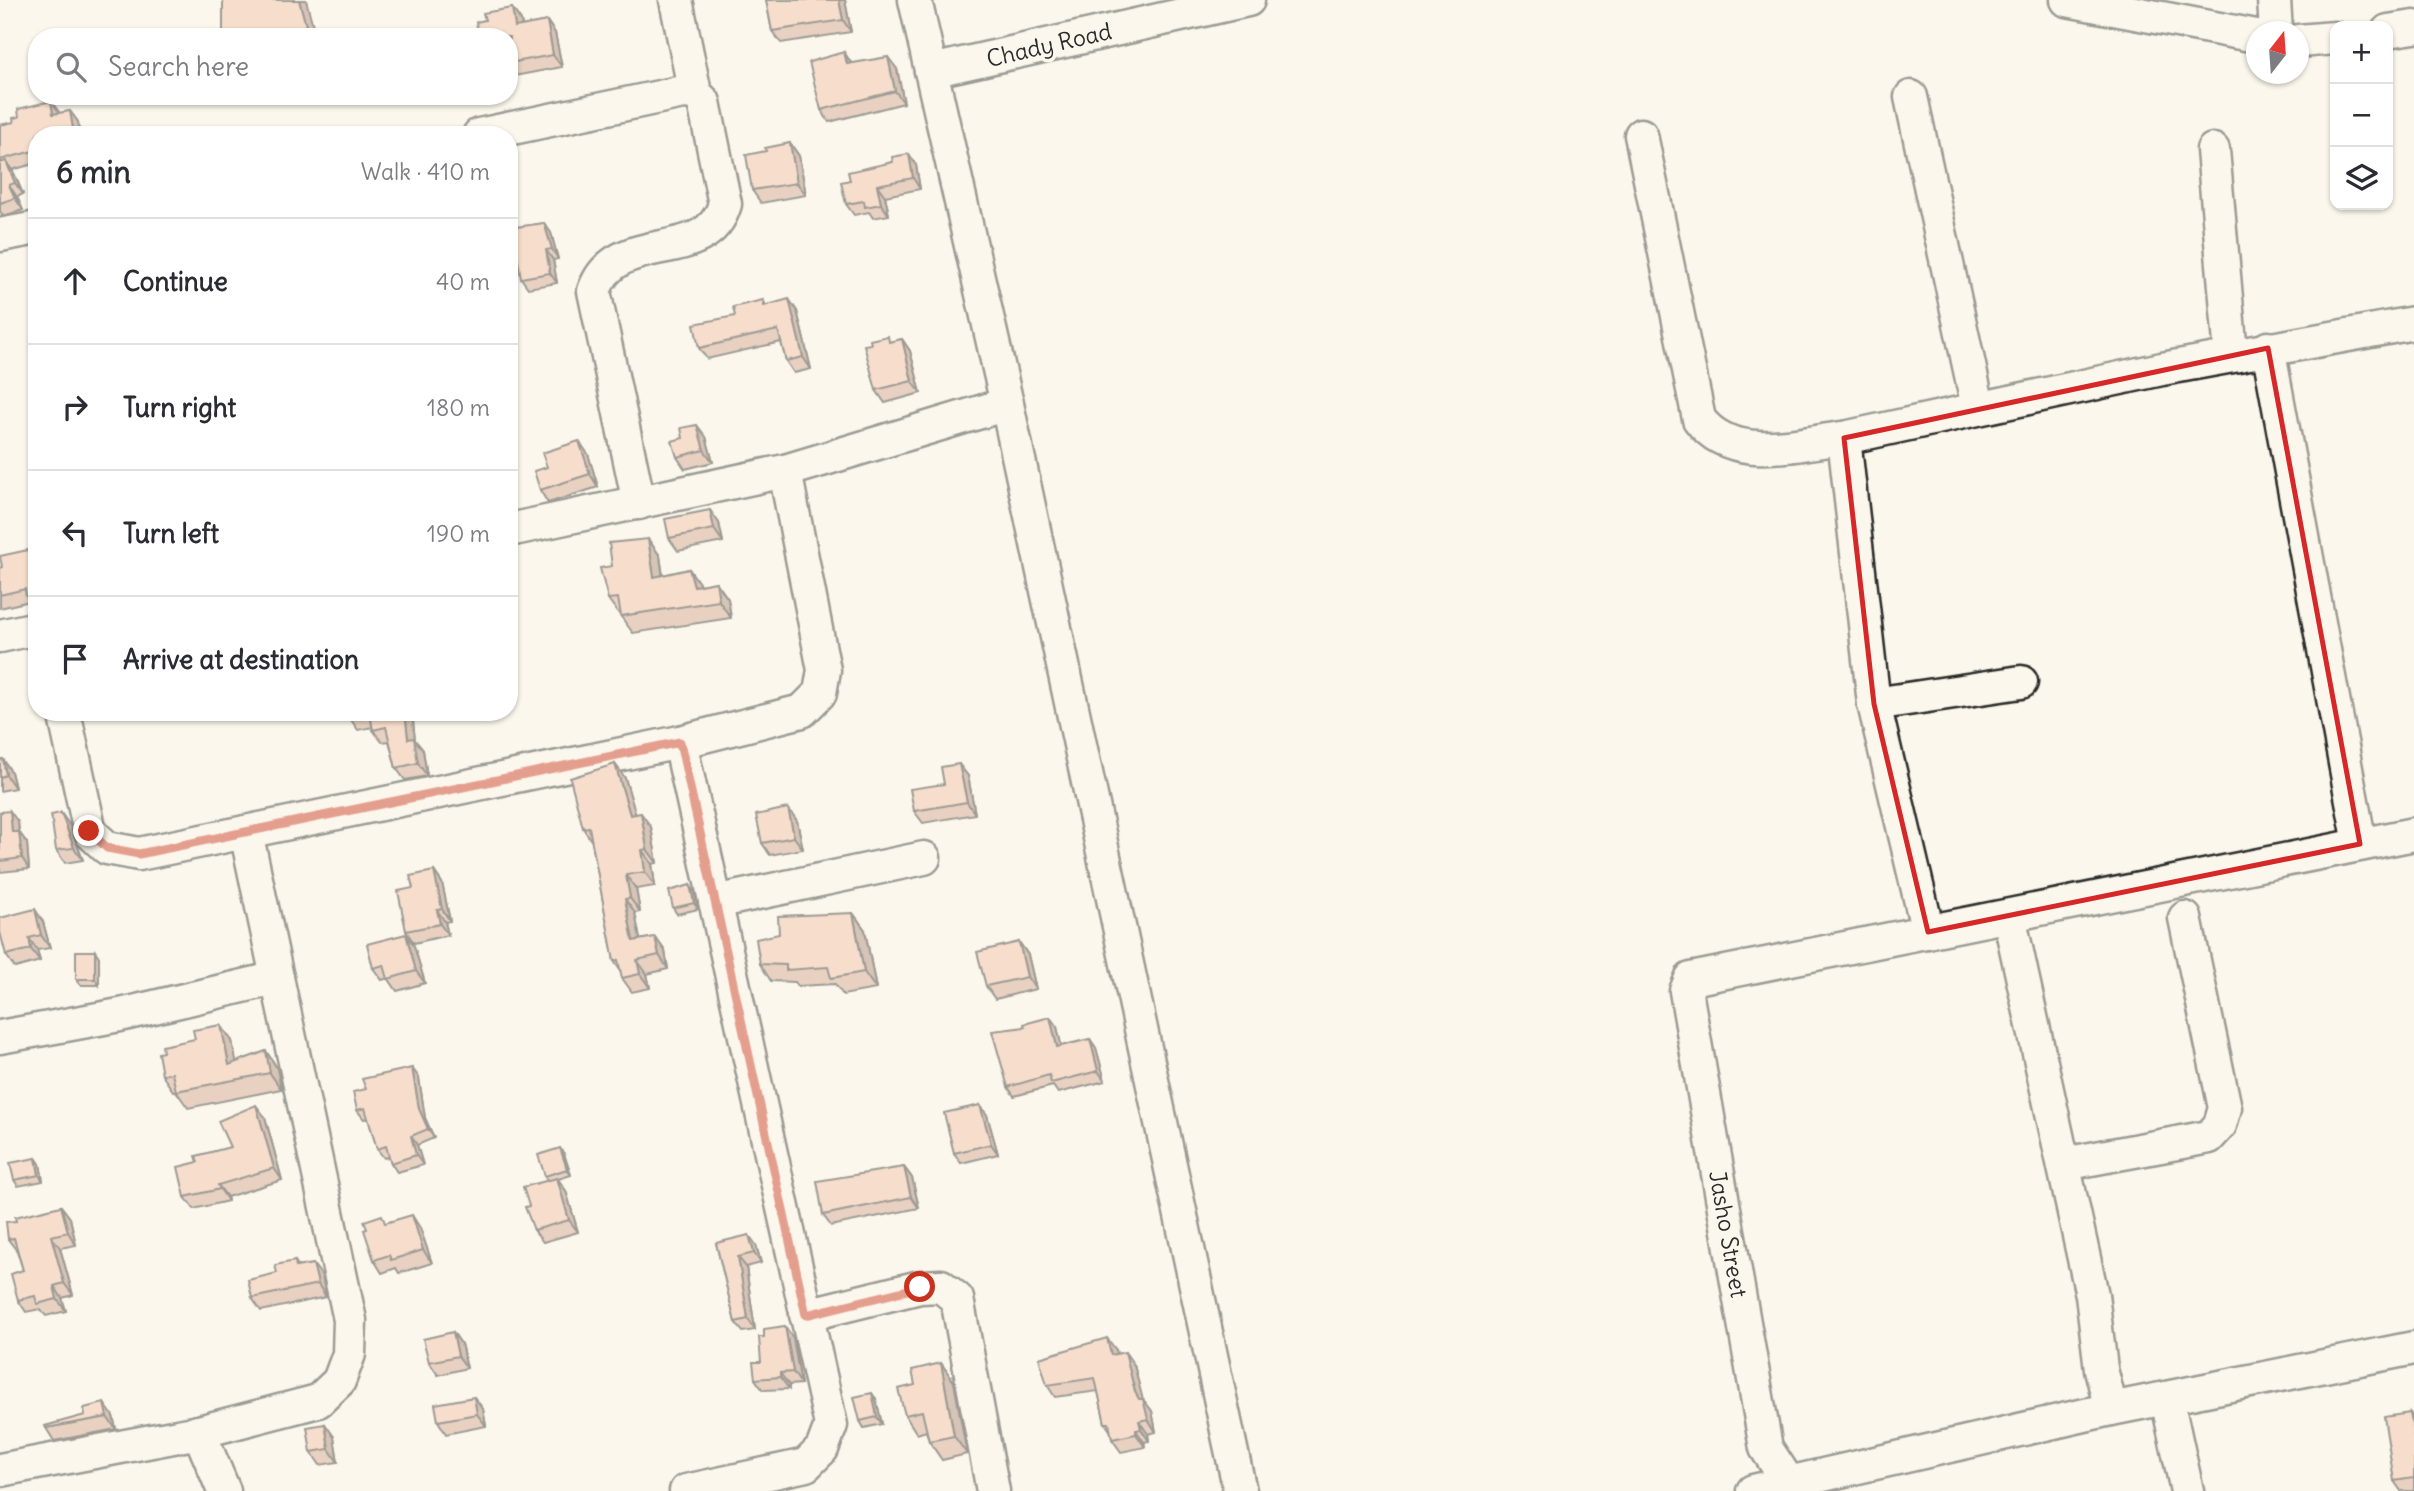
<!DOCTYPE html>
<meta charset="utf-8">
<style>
body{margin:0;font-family:Delius,sans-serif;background:#f2f2f3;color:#2b2b33}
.controls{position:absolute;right:21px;top:21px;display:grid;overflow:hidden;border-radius:14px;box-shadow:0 2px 5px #0004}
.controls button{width:63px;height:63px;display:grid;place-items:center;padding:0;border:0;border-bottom:2px solid #e1e1e2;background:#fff;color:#2b2b33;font:35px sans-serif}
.compass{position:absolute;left:2246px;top:21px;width:63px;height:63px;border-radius:50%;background:#fff;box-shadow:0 2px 5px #0004;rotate:17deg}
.stop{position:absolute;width:21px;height:21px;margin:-16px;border:5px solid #c8321e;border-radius:50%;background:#fff}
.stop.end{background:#c8321e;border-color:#fff;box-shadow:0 2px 7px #0008}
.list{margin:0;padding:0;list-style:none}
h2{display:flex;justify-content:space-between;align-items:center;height:91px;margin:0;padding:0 28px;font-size:30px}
h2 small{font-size:23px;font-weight:400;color:#7c7c81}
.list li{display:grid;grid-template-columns:46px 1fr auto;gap:21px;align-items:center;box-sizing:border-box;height:126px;padding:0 28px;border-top:2px solid #e1e1e2}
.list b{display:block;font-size:26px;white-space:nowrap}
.list em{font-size:23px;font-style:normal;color:#7c7c81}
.icon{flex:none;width:38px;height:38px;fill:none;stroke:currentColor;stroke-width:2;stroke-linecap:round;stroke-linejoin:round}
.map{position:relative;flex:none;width:2414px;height:1491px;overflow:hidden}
.search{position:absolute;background:#fff;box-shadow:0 2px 5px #0004;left:28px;top:28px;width:490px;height:77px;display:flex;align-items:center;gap:18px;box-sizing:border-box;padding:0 24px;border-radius:28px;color:#7c7c81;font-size:26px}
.panel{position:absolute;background:#fff;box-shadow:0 2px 5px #0004;left:28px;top:126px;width:490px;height:595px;border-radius:28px}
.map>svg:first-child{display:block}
</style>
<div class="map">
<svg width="2414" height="1491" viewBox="0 0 2414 1491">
<rect width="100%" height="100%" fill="#fbf7ec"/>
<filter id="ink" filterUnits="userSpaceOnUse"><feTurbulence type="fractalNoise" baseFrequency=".0143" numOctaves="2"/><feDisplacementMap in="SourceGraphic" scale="14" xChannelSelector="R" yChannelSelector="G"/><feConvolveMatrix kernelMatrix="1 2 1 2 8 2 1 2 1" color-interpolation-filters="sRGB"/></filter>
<g filter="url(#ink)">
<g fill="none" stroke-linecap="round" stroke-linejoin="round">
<g stroke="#2b2b2b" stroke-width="37">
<g id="minor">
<polyline points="676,0 695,93"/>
<polyline points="915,0 1007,404 1240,1491"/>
<polyline points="2067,0 2256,36"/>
<polyline points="2274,0 2276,32"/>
<polyline points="2388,31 2414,27"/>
<polyline points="2298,41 2335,38"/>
<polyline points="931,71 1248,0"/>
<polyline points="1911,97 1978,407"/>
<path d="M 479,135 L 683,92 L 695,93 L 704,102 L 725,204 C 706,269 617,225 594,291 L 639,503"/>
<path d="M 1641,135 L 1699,419 C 1732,464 1797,443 1844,438"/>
<polyline points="2213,150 2231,355"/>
<polyline points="0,235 37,228"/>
<polyline points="2268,348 2360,844"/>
<polyline points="509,530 785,471 1007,404"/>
<polyline points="0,636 37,628"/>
<polyline points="1874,704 2021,682"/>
<polyline points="64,712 90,832 107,848 139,854 680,742 802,711 820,693 824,670 785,471"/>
<polyline points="680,742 831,1425 822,1449 806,1465 686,1491"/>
<polyline points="715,902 924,858"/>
<polyline points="2009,916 2092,1295 2101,1369 2111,1409"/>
<polyline points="1928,932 1874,704 1844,438 2162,369 2414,323"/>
<polyline points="0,1037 120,1015 277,978"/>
<polyline points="2064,1164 2209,1137 2220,1125 2225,1108 2185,918"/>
<polyline points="806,1315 920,1287 941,1286 957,1299 993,1491"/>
<polyline points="2167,1399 2187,1491"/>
<polyline points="199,1432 224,1491"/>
<polyline points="0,1470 199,1432 318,1401 339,1381 349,1354 350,1320 246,832"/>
<polyline points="1753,1491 2111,1409 2414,1348"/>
<polyline points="1791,1491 1789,1483 1766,1448 1686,991 1691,979 2414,834"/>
</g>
</g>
<use href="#minor" stroke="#fbf7ec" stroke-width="32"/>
</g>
<g fill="#d0a38d" stroke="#2b2b2b" stroke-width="2">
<polygon points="766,0 845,0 851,32 781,43 772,31"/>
<polygon points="512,8 521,21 522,26 547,21 555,33 562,67 509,77 509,37 485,20"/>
<polygon points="844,52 852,64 897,69 904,103 829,122 821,110"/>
<polygon points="70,111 78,122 80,135 37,135 37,163 12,170 23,194 17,197 23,210 3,216 0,211 0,163 2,163 0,160 0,125"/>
<polygon points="790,143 799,156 806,195 761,203 752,190 766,151"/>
<polygon points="909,154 916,165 920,189 885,196 889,215 873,218 869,212 854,215 846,204 850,180"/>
<polygon points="544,223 551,233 558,259 553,260 557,283 528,288 521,278 519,266 509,268 509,228"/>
<polygon points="763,300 766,305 797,311 811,369 794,373 786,361 781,342 707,359 699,348 735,316"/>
<polygon points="902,339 910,351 921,393 885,403 876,390 892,341"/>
<polygon points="706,437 713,462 685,469 677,457 683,438"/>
<polygon points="588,454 598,487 548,503 540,490 547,467"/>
<polygon points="719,523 723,542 678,551 669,538"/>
<polygon points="648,539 660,556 663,575 689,569 700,585 716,582 728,599 731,618 633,633 608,599 612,566"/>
<polygon points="37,548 37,606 34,607 30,601 0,608 0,568"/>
<polygon points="349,712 412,712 415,740 423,750 427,776 405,780 396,768 389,741 382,742 373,730 373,727 358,730 349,717"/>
<polygon points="3,759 11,772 15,788 0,791 0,760"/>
<polygon points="615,764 625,778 635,814 651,827 657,863 652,864 655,886 636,889 640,912 635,913 640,940 655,937 665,951 668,969 647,974 650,988 632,992 622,978 620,970 614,961 592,842 583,828"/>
<polygon points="968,776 975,814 923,823 914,811 944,784"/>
<polygon points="788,808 797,821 803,849 770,855 762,843"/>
<polygon points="0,812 18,822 19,832 27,843 29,869 0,872"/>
<polygon points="61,813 70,826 83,860 65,863 56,850"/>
<polygon points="434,871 442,883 450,921 445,922 448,935 414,943 406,931 413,888"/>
<polygon points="690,885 694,892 698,909 677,914 673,908"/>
<polygon points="853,913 865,930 876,989 843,995 835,984 798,986 795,982 771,981 760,964 779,934"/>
<polygon points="43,922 50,948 37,950 40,961 15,968 6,955"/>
<polygon points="1019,942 1028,955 1036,989 995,999 986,986"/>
<polygon points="414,946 425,983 397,991 388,978 382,980 373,968"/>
<polygon points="95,951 99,957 99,985 81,985 76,979"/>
<polygon points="1057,1027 1061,1046 1090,1039 1096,1048 1105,1081 1058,1093 1053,1086 1014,1096 1008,1087"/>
<polygon points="232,1041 236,1062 266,1051 277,1068 281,1089 188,1108 176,1091 173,1091 162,1075"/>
<polygon points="412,1068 419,1078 425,1118 434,1138 417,1145 423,1165 397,1172 391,1163 389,1157 384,1158 377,1149 368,1118 364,1119 357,1110 366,1089"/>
<polygon points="980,1105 987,1115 998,1154 961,1163 954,1153"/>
<polygon points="265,1117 282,1180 227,1197 228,1201 194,1209 185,1197 198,1162 230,1147"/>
<polygon points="564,1154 571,1175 558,1179 566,1191 578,1232 543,1242 534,1230 529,1206 548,1181 545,1176"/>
<polygon points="36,1158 40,1164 43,1181 18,1186 14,1180"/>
<polygon points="904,1167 912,1178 919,1208 831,1226 823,1215"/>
<polygon points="61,1206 70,1218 76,1245 60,1248 73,1295 62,1298 66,1311 46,1316 40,1309 26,1312 18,1300 23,1270 17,1251 8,1239 16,1221"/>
<polygon points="387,1223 420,1228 432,1263 399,1273 396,1268 382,1273 374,1260"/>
<polygon points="716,1243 756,1245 761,1263 746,1267 755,1330 743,1332 735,1322"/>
<polygon points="295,1261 299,1267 322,1276 326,1297 261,1311 252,1298 277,1273"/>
<polygon points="453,1332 461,1344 467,1368 438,1375 429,1362"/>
<polygon points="793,1338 801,1384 789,1385 789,1389 763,1390 755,1379 761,1362"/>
<polygon points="1116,1350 1117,1354 1134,1365 1142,1399 1152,1411 1156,1432 1148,1434 1149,1441 1144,1442 1145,1447 1121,1452 1112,1439 1111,1432 1105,1423 1098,1391 1055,1397 1047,1385"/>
<polygon points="941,1363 954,1382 967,1454 942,1460 929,1441 926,1431 917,1434 905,1415 915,1385"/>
<polygon points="474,1397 483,1409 486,1426 446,1434 438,1421"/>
<polygon points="876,1399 882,1424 864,1428 860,1421"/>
<polygon points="2410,1413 2414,1418 2414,1491 2401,1491 2394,1481"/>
<polygon points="113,1416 116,1429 54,1441 46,1428"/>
<polygon points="325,1424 334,1437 338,1462 320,1465 311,1452"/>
</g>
<g fill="#a98573" stroke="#2b2b2b" stroke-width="2">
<polygon points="299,0 306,0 316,37 309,37"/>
<polygon points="839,0 845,0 851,32 843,20"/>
<polygon points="512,8 521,21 524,39 515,27"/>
<polygon points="547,21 555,33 562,67 553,55"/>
<polygon points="844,52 852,65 847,64"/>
<polygon points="888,57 897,69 904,103 895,91"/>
<polygon points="51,101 59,112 61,125 53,114"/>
<polygon points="70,111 78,122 80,135 74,135"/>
<polygon points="790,143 799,156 806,195 797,183"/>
<polygon points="909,154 916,165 920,189 913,178"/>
<polygon points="6,161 14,173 23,194 15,183"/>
<polygon points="9,185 17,197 23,210 15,198"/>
<polygon points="877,185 885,196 889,215 881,204"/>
<polygon points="544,223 551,233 558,259 552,249"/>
<polygon points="546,250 553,260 557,283 550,273"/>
<polygon points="789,299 797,311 811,369 803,357"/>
<polygon points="902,339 910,351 921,393 912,381"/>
<polygon points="697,425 706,437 713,462 704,450"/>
<polygon points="579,441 588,454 598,487 590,474"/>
<polygon points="509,492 511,494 513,510 509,504"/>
<polygon points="710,510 719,523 723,542 714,529"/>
<polygon points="648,539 660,556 665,594 654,577"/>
<polygon points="689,569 701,586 694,586"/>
<polygon points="716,582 728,599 731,618 719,601"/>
<polygon points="405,712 412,712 415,740 423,750 427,776 418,763 408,739"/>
<polygon points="3,759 11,772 15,788 6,775"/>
<polygon points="615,764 625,778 640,829 630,815"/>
<polygon points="959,764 968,776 975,814 967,802"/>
<polygon points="788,808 797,821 803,849 794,837"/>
<polygon points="10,811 18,822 20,843 12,832"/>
<polygon points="61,813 70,826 83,860 74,848"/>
<polygon points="641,813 651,827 657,863 647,849"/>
<polygon points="19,832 27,843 29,869 22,858"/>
<polygon points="642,850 652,864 655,886 645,872"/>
<polygon points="434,871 442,883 450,921 442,909"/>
<polygon points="626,875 636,889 640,912 630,898"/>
<polygon points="690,885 694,892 698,909 694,903"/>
<polygon points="625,899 635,913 643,955 633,941"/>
<polygon points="35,909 43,922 50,948 41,935"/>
<polygon points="437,910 445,922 448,935 440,924"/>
<polygon points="853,913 865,930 876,989 864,972"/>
<polygon points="406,934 414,946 425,983 416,971"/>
<polygon points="655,937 665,951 668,969 659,955"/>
<polygon points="29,938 37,950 40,961 31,949"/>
<polygon points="1019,942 1028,955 1036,989 1027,977"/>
<polygon points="95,951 99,957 99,985 95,979"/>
<polygon points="637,960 647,974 650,988 640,974"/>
<polygon points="1050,1017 1057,1027 1064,1056 1057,1047"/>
<polygon points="221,1025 232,1041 240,1079 229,1065"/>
<polygon points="1090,1039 1096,1048 1105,1081 1098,1071"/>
<polygon points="266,1051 277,1068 281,1089 270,1073"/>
<polygon points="412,1068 419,1078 425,1118 434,1138 428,1129 419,1109"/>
<polygon points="256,1105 265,1117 282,1180 274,1168"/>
<polygon points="980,1105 987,1115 998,1154 991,1144"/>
<polygon points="411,1136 417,1145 423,1165 416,1155"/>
<polygon points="560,1148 564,1154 571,1175 567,1169"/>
<polygon points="36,1158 40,1164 43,1181 39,1175"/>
<polygon points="904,1167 912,1178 919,1208 911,1197"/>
<polygon points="557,1178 566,1191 578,1232 569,1220"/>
<polygon points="218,1185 227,1197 228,1201 220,1189"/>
<polygon points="61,1206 70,1218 76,1245 68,1232"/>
<polygon points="412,1215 420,1228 432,1263 423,1250"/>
<polygon points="749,1235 756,1245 761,1263 754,1253"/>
<polygon points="51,1236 60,1248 73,1295 64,1283"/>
<polygon points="738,1257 746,1267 755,1330 748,1319"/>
<polygon points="313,1264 322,1276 326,1297 318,1284"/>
<polygon points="54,1286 62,1298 66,1311 57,1299"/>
<polygon points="785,1326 793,1338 801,1384 793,1372"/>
<polygon points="453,1332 461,1344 467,1368 458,1356"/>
<polygon points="1107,1338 1116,1350 1120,1368 1111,1355"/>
<polygon points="1125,1352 1134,1365 1144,1404 1143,1399 1152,1411 1156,1432 1148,1419 1135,1392"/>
<polygon points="941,1363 954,1382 967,1454 954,1436"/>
<polygon points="780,1373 789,1385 789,1389 780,1377"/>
<polygon points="872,1393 876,1399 882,1424 877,1417"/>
<polygon points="474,1397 483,1409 486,1426 477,1414"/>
<polygon points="104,1403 113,1416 116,1429 107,1417"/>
<polygon points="2410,1413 2414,1418 2414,1437"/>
<polygon points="1139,1421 1148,1434 1149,1441 1141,1429"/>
<polygon points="325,1424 334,1437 338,1462 329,1449"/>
<polygon points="1136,1430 1144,1442 1145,1447 1136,1434"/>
</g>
<g fill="#f2bea4" stroke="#2b2b2b" stroke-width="2">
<polygon points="223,0 299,0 309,37 223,37"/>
<polygon points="766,0 839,0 843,20 772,31"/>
<polygon points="512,8 515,27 547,21 553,55 509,63 509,37 479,37 476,22 485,20 483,13"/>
<polygon points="844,52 847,64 888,57 895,91 821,110 809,62"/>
<polygon points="51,101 53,114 70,111 74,135 37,135 37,150 0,160 0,125 14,122 13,118 19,117 18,109"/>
<polygon points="790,143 797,183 752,190 746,155 766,151 765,148"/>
<polygon points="909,154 913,178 877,185 881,204 865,207 864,201 846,204 841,182 850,180 848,172 893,162 892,157"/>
<polygon points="6,161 15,183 9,185 15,198 0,203 0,163"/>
<polygon points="544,223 552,249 546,250 550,273 521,278 517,255 509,257 509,228"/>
<polygon points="789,299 803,357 786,361 778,330 699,348 694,324 735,316 733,307 763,300 764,306"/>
<polygon points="888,336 889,342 902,339 912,381 876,390 864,345 871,344 870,340"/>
<polygon points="697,425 704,450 677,457 672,441 683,438 681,428"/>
<polygon points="579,441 590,474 540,490 534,471 547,467 542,453"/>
<polygon points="710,510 714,529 669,538 665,519"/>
<polygon points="648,539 654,577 689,569 694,586 716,582 719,601 621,616 618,598 608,599 600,568 612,566 609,543"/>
<polygon points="37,548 37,594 26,596 25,589 0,595 0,568 2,567 0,556"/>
<polygon points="349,712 405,712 408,739 414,738 418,763 396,768 386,727 373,730 370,714 349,717"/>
<polygon points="3,759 6,775 0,777 0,760"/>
<polygon points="615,764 630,815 641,813 647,849 642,850 645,872 626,875 630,898 625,899 633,941 655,937 659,955 637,960 640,974 622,978 618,960 614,961 589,827 583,828 570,778"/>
<polygon points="959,764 967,802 914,811 910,789 944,784 941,767"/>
<polygon points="788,808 794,837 762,843 756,815"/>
<polygon points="10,811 12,832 19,832 22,858 0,861 0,812"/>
<polygon points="61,813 74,848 56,850 51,815"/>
<polygon points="434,871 442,909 437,910 440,924 406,931 398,891 413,888 410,876"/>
<polygon points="690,885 694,903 673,908 669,891"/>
<polygon points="35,909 41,935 29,938 31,949 6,955 0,932 0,918"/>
<polygon points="853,913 864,972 831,978 828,967 786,970 786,965 760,964 756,939 779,934 778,916"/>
<polygon points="406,934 416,971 388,979 384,965 373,968 367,944"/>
<polygon points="1019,942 1027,977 986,986 977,952"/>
<rect x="76" y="951" width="19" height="28"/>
<polygon points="1050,1017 1057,1047 1090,1039 1098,1071 1051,1083 1049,1075 1008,1087 992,1031 1025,1027 1024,1024"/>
<polygon points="221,1025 229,1065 266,1051 270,1073 176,1091 172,1073 162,1075 158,1053 163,1052 162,1046 195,1039 193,1030"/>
<polygon points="412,1068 419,1109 428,1129 411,1136 416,1155 391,1163 386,1146 377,1149 365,1108 357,1110 353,1092 366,1089 362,1079"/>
<polygon points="256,1105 274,1168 218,1185 220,1189 185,1197 178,1167 198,1162 196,1156 230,1147 218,1121"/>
<polygon points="980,1105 991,1144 954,1153 944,1113"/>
<polygon points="560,1148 567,1169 545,1176 538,1155"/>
<polygon points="36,1158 39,1175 14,1180 10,1163"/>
<polygon points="904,1167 911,1197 823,1215 817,1181"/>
<polygon points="557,1178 569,1220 534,1230 525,1207 529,1206 523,1187"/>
<polygon points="61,1206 68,1232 51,1236 64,1283 54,1286 57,1299 37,1304 35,1296 18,1300 11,1274 23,1270 14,1238 8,1239 6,1222 16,1221 15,1217"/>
<polygon points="382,1215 385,1223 412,1215 423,1250 391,1260 389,1255 374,1260 364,1230 367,1229 364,1221"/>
<polygon points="749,1235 754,1253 738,1257 748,1319 735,1322 716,1243"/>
<polygon points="295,1261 296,1267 313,1264 318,1284 252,1298 248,1280 277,1273 275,1265"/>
<polygon points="785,1326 793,1372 780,1373 780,1377 755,1379 753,1362 761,1362 759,1337 764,1337 764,1329"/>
<polygon points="453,1332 458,1356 429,1362 423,1339"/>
<polygon points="1107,1338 1111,1355 1125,1352 1135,1392 1139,1399 1143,1399 1148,1419 1139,1421 1141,1429 1136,1430 1136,1434 1112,1439 1109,1423 1105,1423 1095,1378 1047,1385 1039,1358"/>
<polygon points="941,1363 954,1436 929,1441 922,1411 905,1415 898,1389 915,1385 912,1370"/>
<polygon points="872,1393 877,1417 860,1421 854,1397"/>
<polygon points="474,1397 477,1414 438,1421 435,1404"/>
<polygon points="104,1403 107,1417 46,1428 45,1426 85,1415 84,1408"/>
<polygon points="2410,1413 2414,1437 2414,1478 2394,1481 2384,1417"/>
<polygon points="325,1424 329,1449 311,1452 307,1427"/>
</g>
</g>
<g fill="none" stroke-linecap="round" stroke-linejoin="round" filter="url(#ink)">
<polyline stroke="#c8321e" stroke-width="9" points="89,831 107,848 139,854 680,742 806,1315 920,1287"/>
</g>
<path d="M0 0H2414V1491H0ZM 2268,348 L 2360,844 L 1928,932 L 1874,704 L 1844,438 Z" fill="#fbf7ec" fill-opacity=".55" fill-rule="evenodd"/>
<path fill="none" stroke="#d62828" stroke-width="5" stroke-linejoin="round" d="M 2268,348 L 2360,844 L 1928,932 L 1874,704 L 1844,438 Z"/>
<g text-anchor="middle" stroke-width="7" stroke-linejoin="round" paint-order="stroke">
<g font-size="23" fill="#2b2b2b" stroke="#fbf7ec">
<text transform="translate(1049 45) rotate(-13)" y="8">Chady Road</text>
<text transform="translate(1728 1234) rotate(80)" y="8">Jasho Street</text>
</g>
</g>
</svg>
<div class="controls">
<button>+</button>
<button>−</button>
<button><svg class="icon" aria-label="layers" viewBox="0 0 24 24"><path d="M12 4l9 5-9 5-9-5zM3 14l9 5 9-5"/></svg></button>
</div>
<svg class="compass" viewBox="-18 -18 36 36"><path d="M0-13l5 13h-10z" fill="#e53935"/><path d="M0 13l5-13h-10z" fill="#7c7c81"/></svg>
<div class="stop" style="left:920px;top:1287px"></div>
<div class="stop end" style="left:89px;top:831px"></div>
<div class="search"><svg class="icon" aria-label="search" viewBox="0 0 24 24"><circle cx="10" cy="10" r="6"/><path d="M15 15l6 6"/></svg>Search here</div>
<section class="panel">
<h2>6 min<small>Walk · 410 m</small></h2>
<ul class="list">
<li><svg class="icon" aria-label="ahead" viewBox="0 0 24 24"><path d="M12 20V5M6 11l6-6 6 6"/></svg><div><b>Continue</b></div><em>40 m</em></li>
<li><svg class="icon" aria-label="right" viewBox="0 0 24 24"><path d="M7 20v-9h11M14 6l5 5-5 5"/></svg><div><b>Turn right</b></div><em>180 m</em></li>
<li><svg class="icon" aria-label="left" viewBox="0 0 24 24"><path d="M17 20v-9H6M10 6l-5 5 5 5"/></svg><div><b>Turn left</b></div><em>190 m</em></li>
<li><svg class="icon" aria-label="arrive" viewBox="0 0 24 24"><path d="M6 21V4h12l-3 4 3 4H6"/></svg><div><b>Arrive at destination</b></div></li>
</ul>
</section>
</div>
